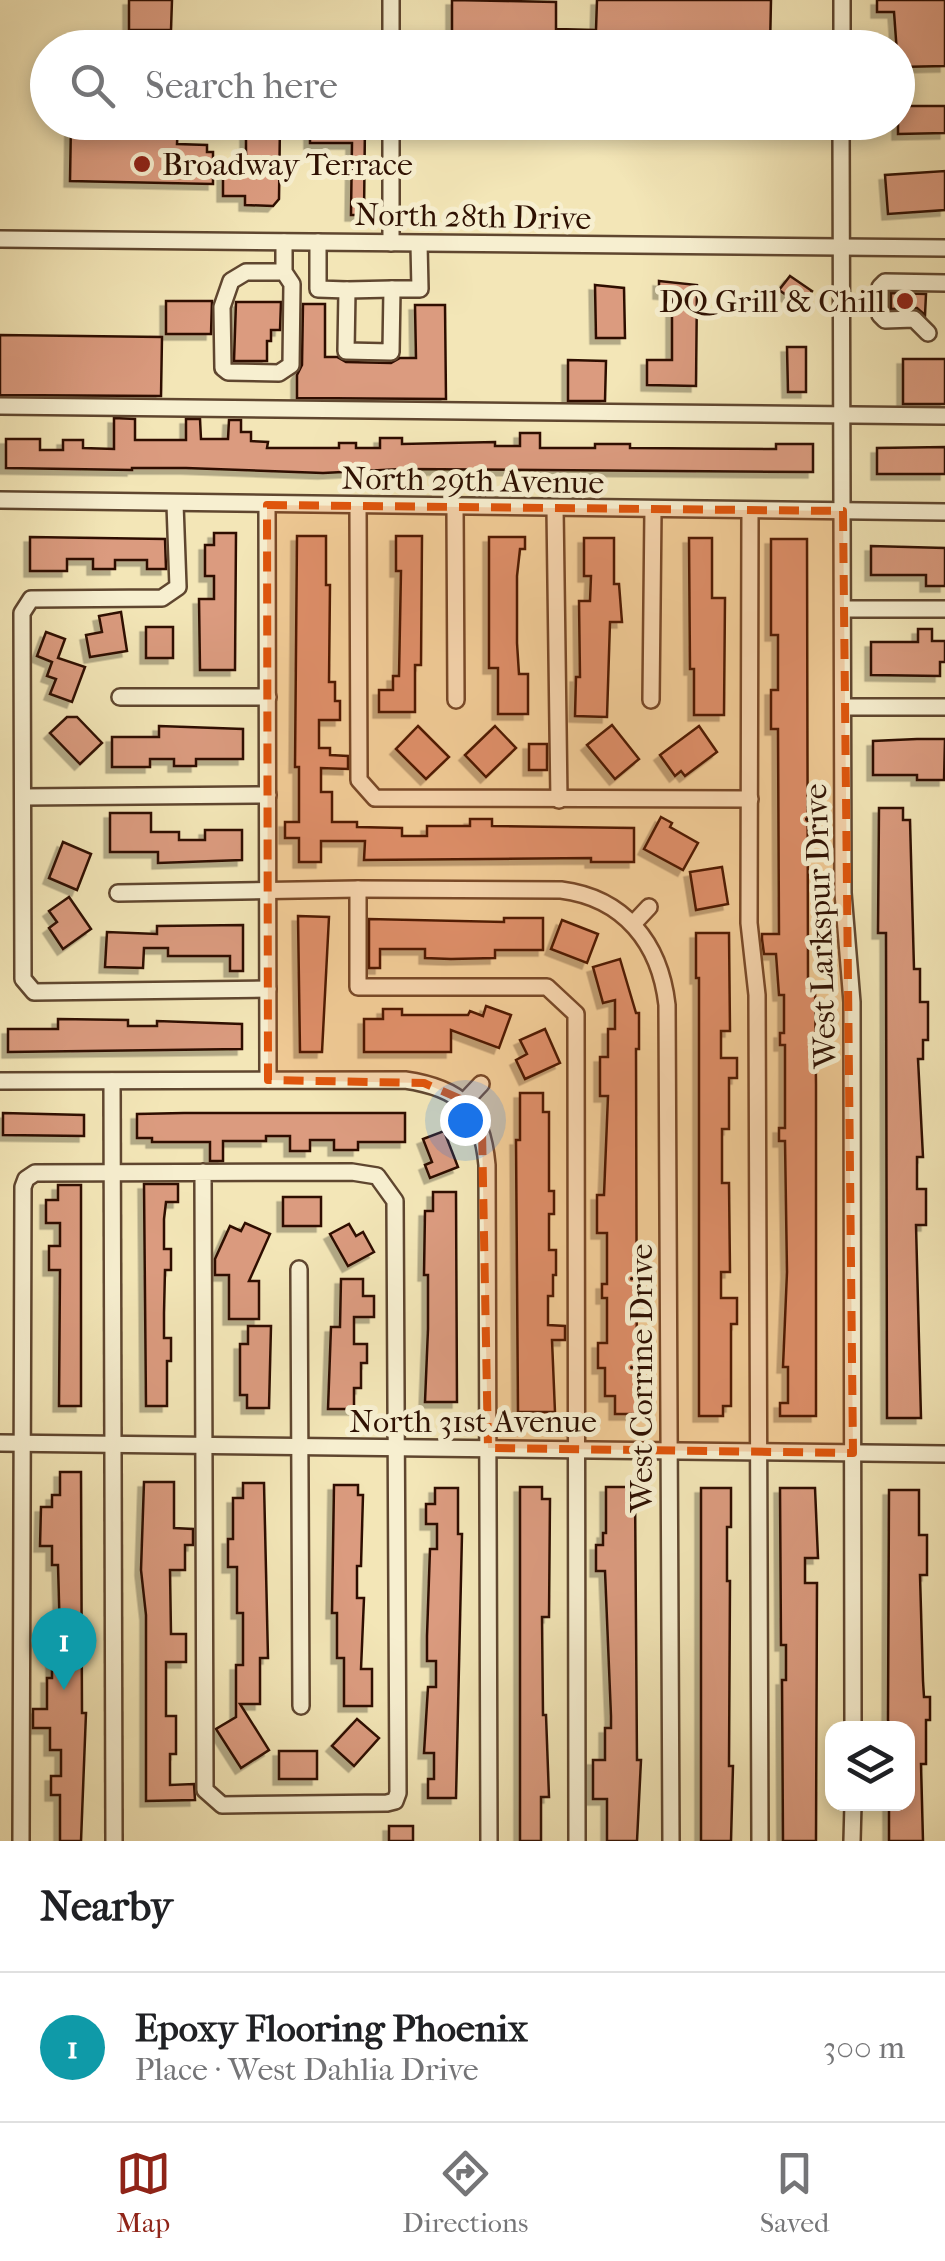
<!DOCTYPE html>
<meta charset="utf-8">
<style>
body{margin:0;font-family:"IM FELL French Canon",serif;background:#f6f6f6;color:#202124}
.controls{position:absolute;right:30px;bottom:30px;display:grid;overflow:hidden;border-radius:20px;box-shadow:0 5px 15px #0003}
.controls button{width:90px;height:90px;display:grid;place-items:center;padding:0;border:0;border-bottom:2px solid #e0e0e0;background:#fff;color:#202124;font:50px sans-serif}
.you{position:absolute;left:465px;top:1120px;width:35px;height:35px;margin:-25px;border:8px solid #fff;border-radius:50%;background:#1a73e8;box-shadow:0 0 0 15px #1a73e833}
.badge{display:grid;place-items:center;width:65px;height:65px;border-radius:50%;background:#8f2418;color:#fff;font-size:32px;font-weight:700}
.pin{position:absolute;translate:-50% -82px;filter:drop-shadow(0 2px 5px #0008)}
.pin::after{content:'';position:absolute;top:52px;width:35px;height:30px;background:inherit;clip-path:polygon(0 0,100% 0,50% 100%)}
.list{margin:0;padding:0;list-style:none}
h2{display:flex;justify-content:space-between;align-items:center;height:130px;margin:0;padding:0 40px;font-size:42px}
h2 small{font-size:32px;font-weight:400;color:#757577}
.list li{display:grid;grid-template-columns:65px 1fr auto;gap:30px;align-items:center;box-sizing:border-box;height:150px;padding:0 40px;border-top:2px solid #e0e0e0}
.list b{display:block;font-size:38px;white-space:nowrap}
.list p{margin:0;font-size:32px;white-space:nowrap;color:#757577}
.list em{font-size:32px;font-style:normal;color:#757577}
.icon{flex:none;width:55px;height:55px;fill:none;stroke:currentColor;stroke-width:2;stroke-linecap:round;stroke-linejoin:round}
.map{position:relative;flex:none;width:945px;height:1841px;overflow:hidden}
.search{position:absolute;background:#fff;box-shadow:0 5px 15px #0003;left:30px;right:30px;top:30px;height:110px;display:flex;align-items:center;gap:25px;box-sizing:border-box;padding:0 35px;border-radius:55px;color:#757577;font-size:38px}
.sheet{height:280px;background:#fff}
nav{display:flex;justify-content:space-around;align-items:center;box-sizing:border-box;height:140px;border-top:2px solid #e0e0e0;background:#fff;font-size:28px;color:#757577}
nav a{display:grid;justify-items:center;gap:5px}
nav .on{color:#8f2418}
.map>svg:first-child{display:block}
</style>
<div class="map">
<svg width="945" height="1841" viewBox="0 0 945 1841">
<defs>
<filter id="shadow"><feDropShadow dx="-5.5" dy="5.5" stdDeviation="0" flood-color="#0004"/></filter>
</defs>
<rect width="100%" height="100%" fill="#f3e6b7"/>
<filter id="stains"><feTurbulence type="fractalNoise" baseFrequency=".002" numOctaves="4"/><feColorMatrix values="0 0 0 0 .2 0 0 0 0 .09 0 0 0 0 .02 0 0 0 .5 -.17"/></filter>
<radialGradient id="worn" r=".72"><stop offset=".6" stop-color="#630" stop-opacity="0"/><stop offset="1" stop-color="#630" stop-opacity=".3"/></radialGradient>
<g fill="#db9b7f" stroke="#2e1002" stroke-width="2.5" filter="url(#shadow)">
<polygon points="129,0 172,0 171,30 129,30"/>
<polygon points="452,0 556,2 556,29 596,30 597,0 771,0 770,48 452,48"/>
<polygon points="877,0 945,0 945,66 898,67 894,12 877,12"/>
<polygon points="247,35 330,36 330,48 247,48"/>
<polygon points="898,106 945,106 945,133 898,134"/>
<polygon points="71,122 178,122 177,144 207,145 207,152 213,152 213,184 70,181"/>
<polygon points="246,122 280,122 279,199 273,206 245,205 245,196 223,196 223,175 246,175"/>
<polygon points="310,122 365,122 364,215 351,215 352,143 310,143"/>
<polygon points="945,171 945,210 888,214 885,175"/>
<polygon points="790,276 812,291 802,306 779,290"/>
<polygon points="659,281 697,285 696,386 647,385 647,360 672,360 672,294 659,293"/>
<polygon points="595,285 624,288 625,338 596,338"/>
<polygon points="891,293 926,294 925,315 917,308 891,309"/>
<polygon points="166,301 212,301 211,334 166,334"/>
<polygon points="236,302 281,302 280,330 271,330 271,341 267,341 267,361 234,361"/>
<polygon points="303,304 325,304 325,357 337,357 346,362 391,363 400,358 416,358 415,305 445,305 446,399 297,398 297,375 302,365"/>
<polygon points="0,335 162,337 161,396 0,395"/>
<polygon points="787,347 806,347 806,392 788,392"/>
<rect x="903" y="359" width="42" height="45"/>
<polygon points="568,360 606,361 605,401 568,401"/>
<polygon points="114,418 135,419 135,440 186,440 186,419 200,419 201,439 228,439 229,420 241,420 241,432 251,432 251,441 268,442 267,448 339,448 339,443 356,443 356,448 380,448 380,438 402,438 402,444 495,442 495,446 520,446 520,433 540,433 540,448 595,448 595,444 630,444 630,448 776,449 776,444 813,444 813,472 402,469 323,473 186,468 132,468 132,470 6,468 6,439 40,439 40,450 63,450 63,440 83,440 83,448 114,449"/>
<polygon points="945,447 945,474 877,474 877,448"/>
<polygon points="214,533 236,533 235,670 200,670 199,599 214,599 214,576 205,576 205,545 214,545"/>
<polygon points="297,536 326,536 326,585 330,585 329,682 335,682 335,701 340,701 340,720 319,720 319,748 330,748 330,755 348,756 348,769 321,768 321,792 332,792 332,822 357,822 357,827 402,828 402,836 427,836 427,826 470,826 470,819 492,819 492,826 634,828 634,862 591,862 591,858 364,860 365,841 321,841 321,862 299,862 299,838 285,838 285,822 299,822 299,767 295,767"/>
<polygon points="396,536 422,536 421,665 415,665 415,712 379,712 379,690 393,690 393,676 399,676 401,571 396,571"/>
<polygon points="30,537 165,539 166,569 147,569 147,560 115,560 115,569 93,569 93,559 67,559 67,571 30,571"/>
<polygon points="489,537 525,537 525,549 520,549 517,576 517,643 519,674 528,674 528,714 498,714 498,668 489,668"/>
<polygon points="584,538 614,538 614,584 619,584 622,622 610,622 607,717 575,716 576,677 580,677 579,601 590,601 591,576 584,576"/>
<polygon points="689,538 712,538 712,598 725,598 724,715 694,715 694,669 690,669"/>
<polygon points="771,539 807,539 808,983 815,983 816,1084 816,1416 780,1416 780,1403 788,1403 788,1367 783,1367 787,1272 785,1141 779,1141 779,1128 785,1128 785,1045 780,1045 780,1033 784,1033 784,995 779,995 776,954 764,954 762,939 762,934 779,934 778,729 771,729 771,690 778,690 778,635 771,635"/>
<polygon points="871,546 945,548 945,586 926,586 926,575 871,575"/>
<polygon points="121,612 127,651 90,657 86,635 102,632 99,616"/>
<rect x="146" y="627" width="27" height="31"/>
<polygon points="918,629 932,629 932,641 945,641 945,662 940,662 940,676 871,675 871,642 918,642"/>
<polygon points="46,632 65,639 58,658 85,667 72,702 50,694 56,679 47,676 52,662 37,656"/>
<polygon points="67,717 77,717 102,743 80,764 50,733"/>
<polygon points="612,725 639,759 615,779 587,745"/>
<polygon points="159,726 243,729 243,759 196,759 196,766 174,766 174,759 150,759 150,767 112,767 112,737 159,737"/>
<polygon points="418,726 449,757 426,779 396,749"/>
<polygon points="495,726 516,748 486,777 465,755"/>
<polygon points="699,726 717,752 685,776 681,771 675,776 660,755"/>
<polygon points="917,739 945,739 944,780 917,780 917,775 873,775 873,741"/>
<rect x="529" y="744" width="18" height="26"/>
<polygon points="879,808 903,808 903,820 910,820 914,969 920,969 920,1002 928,1002 928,1040 923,1040 923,1059 918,1059 923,1157 917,1157 917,1189 926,1189 926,1225 916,1225 921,1418 887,1418 886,933 878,933"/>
<polygon points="110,813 151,813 151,832 179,832 179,840 205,840 205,830 242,830 242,860 158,863 158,852 110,852"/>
<polygon points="661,817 672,823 670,827 698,843 683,870 644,849"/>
<polygon points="63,842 91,854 77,890 49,878"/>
<polygon points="722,867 728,904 696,910 690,872"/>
<polygon points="69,897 91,929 63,949 49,928 57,922 49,911"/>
<polygon points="298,916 329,917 322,1052 300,1052"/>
<polygon points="504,918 543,918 543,950 495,950 495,958 451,959 425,958 425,949 380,949 380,968 369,968 369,919 504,922"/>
<polygon points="562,920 598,934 587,963 551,949"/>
<polygon points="243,925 243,971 230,971 230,956 168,956 168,948 144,948 143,968 105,967 107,932 157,934 157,926"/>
<polygon points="696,933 729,933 730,1031 721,1031 721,1058 737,1058 737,1078 729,1078 729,1129 722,1129 722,1183 729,1183 730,1272 721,1272 721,1298 737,1298 737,1324 731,1324 731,1406 723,1406 723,1416 699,1416 699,978 696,978"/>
<polygon points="620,959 636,1013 639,1013 639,1049 636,1049 637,1414 615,1414 615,1396 605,1396 605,1368 598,1368 598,1343 607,1343 607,1298 602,1298 602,1284 607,1284 607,1233 597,1233 597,1195 604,1195 608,1096 600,1096 600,1057 608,1057 608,1029 615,1029 615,1000 603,1003 593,967"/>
<polygon points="486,1006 511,1015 499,1048 451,1030 451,1052 364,1052 364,1019 383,1019 383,1009 402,1009 402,1015 468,1015 470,1011 483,1016"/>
<polygon points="58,1019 128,1020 128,1026 157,1026 157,1021 242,1024 242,1049 8,1052 8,1029 58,1029"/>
<polygon points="545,1029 560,1063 525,1079 516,1060 527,1054 520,1040"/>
<polygon points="520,1093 543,1093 543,1112 549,1112 549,1191 554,1191 554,1214 549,1214 549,1250 556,1250 556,1275 553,1275 553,1296 548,1296 548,1325 565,1326 565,1340 552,1340 555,1412 518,1412 516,1140 520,1140"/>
<polygon points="3,1113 84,1115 84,1136 3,1135"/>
<polygon points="184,1113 405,1113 405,1142 358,1142 358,1150 334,1150 334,1140 310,1140 310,1151 290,1151 290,1136 266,1136 266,1141 223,1141 223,1161 210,1161 210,1142 152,1142 152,1138 137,1138 137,1114"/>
<polygon points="444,1131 458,1167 430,1178 425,1165 432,1162 423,1139"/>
<polygon points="144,1184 178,1184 178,1202 166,1202 164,1219 164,1249 171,1249 171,1270 165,1270 164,1313 164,1338 171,1338 171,1361 167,1361 167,1406 146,1406"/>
<polygon points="58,1185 81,1185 81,1406 59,1406 60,1270 49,1270 49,1246 60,1246 60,1223 46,1223 46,1200 58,1200"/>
<polygon points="433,1192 456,1192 457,1402 425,1402 428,1329 428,1275 424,1275 425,1211 433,1211"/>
<rect x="283" y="1197" width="38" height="29"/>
<polygon points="245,1223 270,1234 249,1281 259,1281 259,1319 229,1319 229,1275 215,1275 215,1259 230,1226 241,1231"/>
<polygon points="349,1224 356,1236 363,1232 374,1252 348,1266 330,1234"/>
<polygon points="341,1279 363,1279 363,1296 374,1296 374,1317 354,1317 354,1344 367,1344 367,1363 361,1363 361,1388 354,1388 354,1409 328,1409 331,1327 340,1327"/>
<polygon points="248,1326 271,1326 269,1408 247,1408 247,1395 240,1395 240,1344 248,1344"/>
<polygon points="60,1472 81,1472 82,1713 86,1713 81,1841 60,1841 60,1795 51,1795 51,1776 61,1776 61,1750 50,1750 50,1728 33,1728 33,1709 47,1709 47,1678 52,1678 52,1637 60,1637 58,1565 52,1565 52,1546 40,1546 41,1507 52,1507 52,1495 60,1495"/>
<polygon points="144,1482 174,1482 174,1528 193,1529 193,1545 185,1545 185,1570 170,1570 171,1634 186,1634 186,1662 166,1662 166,1716 176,1716 176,1754 170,1754 170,1785 194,1784 195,1800 146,1801 146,1615 141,1570"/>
<polygon points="243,1483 264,1483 268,1658 260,1658 260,1704 240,1704 269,1750 241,1768 216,1729 236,1717 236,1665 243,1665 243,1613 237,1613 237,1567 228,1567 228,1539 233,1539 233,1498 243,1498"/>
<polygon points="334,1485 358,1485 358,1495 363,1495 361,1566 357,1566 357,1598 364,1598 361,1669 372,1669 372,1706 344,1706 344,1658 337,1658 337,1613 332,1613"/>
<polygon points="520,1487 542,1487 542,1499 550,1499 549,1617 542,1617 543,1715 546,1715 549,1797 541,1797 541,1841 520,1841"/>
<polygon points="606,1487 635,1487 637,1760 641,1760 637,1841 607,1841 607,1799 593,1799 593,1760 605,1760 605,1728 611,1728 611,1716 605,1571 596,1571 596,1545 603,1545 603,1533 606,1533"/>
<polygon points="435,1488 458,1488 458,1534 462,1534 456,1798 428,1798 428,1779 434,1779 434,1753 424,1753 428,1687 436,1687 436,1661 427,1661 427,1636 430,1549 437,1549 437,1524 426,1524 426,1504 435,1504"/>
<polygon points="701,1488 731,1488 731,1527 727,1527 727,1581 730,1581 729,1766 733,1766 731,1841 701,1841"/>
<polygon points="780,1488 815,1488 818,1558 805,1558 805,1583 817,1583 816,1841 783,1841 782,1680 786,1680 786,1645 781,1645"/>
<polygon points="889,1490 919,1490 919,1535 927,1535 927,1575 920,1575 923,1681 924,1697 930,1697 930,1720 926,1720 926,1764 921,1764 923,1841 889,1841 889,1804 908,1804 908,1728 890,1728 888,1720"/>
<polygon points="357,1719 379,1738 354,1766 332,1746"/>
<rect x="279" y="1751" width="38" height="28"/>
<rect x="389" y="1826" width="24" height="15"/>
</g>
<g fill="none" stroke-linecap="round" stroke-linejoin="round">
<g stroke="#5f462f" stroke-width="20">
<g id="minor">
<polyline points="391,0 391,48"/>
<polyline points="842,48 842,0"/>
<polyline points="391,122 391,243"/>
<polyline points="841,122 843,893 852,1002 853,1728"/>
<polyline points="0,239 945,248"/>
<polyline points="284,242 284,272 292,284 291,365 279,373 228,372 223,368 222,307 231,281 246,272 284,272"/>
<polyline points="318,242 318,289 347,290 346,351 391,352 392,289 420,289 419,244"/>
<polyline points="347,290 392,289"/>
<polyline points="928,333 914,319 885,320 880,315 880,287 885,282 945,283"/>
<polyline points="0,406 945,416"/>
<polyline points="0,500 945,512"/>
<polyline points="175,504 178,587 162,598 31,599 22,613 23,979 34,992 268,989"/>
<polyline points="267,505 268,1080"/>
<polyline points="358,506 359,780 375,798 750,799"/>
<polyline points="455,507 456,700"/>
<polyline points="555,508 559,800"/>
<polyline points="750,511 749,923 757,995 760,1841"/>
<polyline points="843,609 945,609"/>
<polyline points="120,697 268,697"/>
<polyline points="651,700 653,509"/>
<polyline points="844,707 945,707"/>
<polyline points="24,797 268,795"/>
<polyline points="358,889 358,987 547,987 576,1014 577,1841"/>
<path d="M 118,893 L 358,889 L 561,890 C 624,898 660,943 667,1005 L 671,1841"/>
<polyline points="634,923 649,907"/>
<path d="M 0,1081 L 405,1080 C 460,1088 482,1108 487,1165 L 489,1841"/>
<polyline points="112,1081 114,1841"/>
<polyline points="465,1101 481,1084"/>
<polyline points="299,1269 301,1706"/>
<polyline points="0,1443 945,1454"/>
<polyline points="21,1841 23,1187 26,1179 35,1173 352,1172 377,1176 395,1201 398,1793 395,1801 387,1803 222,1805 205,1790 203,1172"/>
<polyline points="852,1841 853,1804"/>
</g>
</g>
<use href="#minor" stroke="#f7efd0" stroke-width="15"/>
</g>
<path fill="#df550c" fill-opacity="0.2" stroke="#df550c" stroke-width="8" stroke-dasharray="20 12" stroke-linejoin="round" d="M 267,505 L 843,511 L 853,1453 L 488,1448 L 482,1130 L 465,1101 L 424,1083 L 268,1080 Z"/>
<g fill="#8f2418" stroke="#f7efd0" stroke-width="4">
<circle cx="142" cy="164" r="10"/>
<circle cx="905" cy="301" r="10"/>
</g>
<g text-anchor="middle" stroke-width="10" stroke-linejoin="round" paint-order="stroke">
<g font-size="32" fill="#2e1002" stroke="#f7efd0" text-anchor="start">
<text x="162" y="175">Broadway Terrace</text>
<text x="885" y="312" text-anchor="end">DQ Grill &amp; Chill</text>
</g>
<g font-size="32" fill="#2e1002" stroke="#f7efd0">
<text transform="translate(473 216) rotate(1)" y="11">North 28th Drive</text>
<text transform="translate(473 480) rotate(1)" y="11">North 29th Avenue</text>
<text transform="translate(820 926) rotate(-92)" y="11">West Larkspur Drive</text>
<text transform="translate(641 1378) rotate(-90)" y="11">West Corrine Drive</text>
<text x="473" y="1432">North 31st Avenue</text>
</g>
</g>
<rect width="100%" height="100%" filter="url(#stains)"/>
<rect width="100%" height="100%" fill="url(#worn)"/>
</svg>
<div class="controls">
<button><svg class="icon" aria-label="layers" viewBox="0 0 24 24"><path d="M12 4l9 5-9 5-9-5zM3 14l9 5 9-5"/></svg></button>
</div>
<div class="you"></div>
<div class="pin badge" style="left:64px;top:1690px;background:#0f9aa8">1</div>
<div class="search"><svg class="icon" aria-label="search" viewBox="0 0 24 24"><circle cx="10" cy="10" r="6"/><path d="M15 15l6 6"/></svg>Search here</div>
</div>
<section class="sheet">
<h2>Nearby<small></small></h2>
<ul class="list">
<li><span class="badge" style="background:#0f9aa8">1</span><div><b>Epoxy Flooring Phoenix</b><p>Place · West Dahlia Drive</p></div><em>300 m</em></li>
</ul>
</section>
<nav>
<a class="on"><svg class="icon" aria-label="map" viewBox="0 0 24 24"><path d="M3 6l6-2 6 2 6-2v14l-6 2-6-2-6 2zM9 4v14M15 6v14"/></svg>Map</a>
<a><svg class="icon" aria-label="directions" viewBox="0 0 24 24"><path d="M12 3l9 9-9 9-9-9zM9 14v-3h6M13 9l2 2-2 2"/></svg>Directions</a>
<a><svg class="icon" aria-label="saved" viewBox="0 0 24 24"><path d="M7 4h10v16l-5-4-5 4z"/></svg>Saved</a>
</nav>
